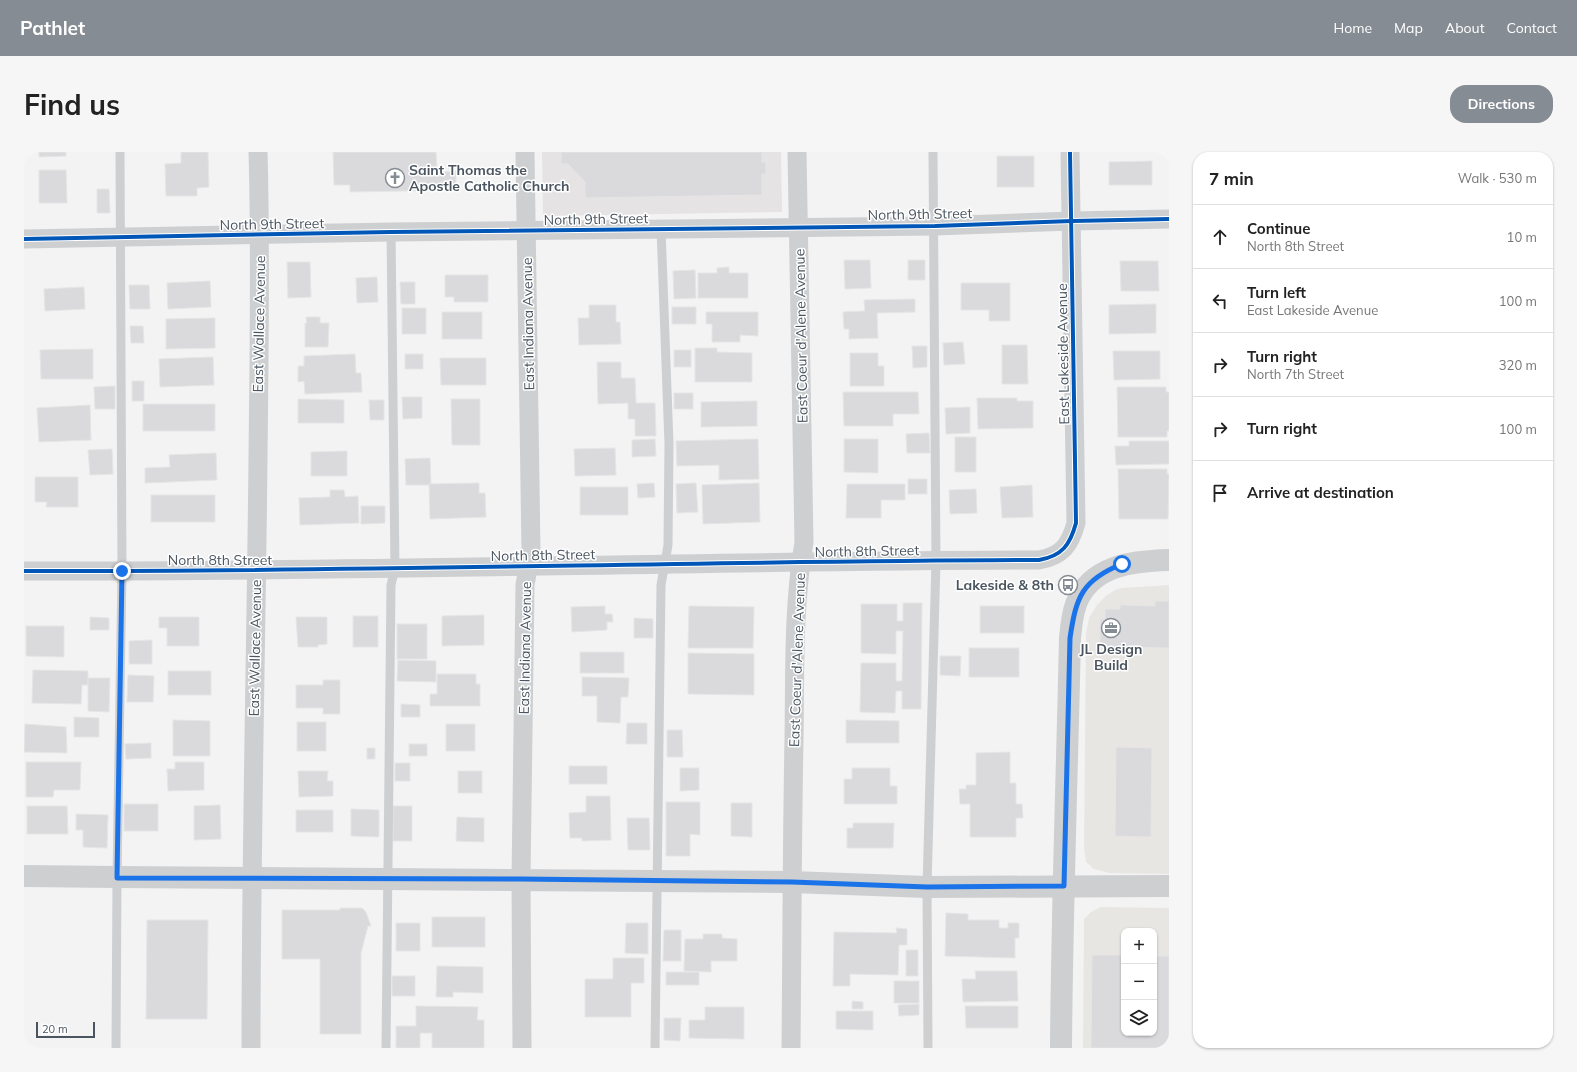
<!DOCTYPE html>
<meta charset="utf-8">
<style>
body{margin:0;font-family:Mulish,sans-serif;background:#f6f6f6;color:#222}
.controls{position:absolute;right:12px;bottom:12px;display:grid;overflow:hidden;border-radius:8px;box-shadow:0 1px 3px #0004}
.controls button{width:36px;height:36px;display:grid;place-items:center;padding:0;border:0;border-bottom:1px solid #e0e0e0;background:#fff;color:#222;font:20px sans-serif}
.scale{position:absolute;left:12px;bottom:10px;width:59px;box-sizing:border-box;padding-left:4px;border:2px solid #4a5560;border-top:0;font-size:11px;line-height:14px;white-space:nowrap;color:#4a5560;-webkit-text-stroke:3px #fff;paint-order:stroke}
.stop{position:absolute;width:12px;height:12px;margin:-9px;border:3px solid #1a73e8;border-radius:50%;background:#fff}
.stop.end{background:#1a73e8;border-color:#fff;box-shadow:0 1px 4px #0008}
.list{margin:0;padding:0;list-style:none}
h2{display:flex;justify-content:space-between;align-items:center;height:52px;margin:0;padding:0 16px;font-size:17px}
h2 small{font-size:13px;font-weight:400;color:#767676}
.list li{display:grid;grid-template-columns:26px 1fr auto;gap:12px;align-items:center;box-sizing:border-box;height:64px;padding:0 16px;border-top:1px solid #e0e0e0}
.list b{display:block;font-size:15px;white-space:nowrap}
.list p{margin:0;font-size:13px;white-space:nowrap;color:#767676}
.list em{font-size:13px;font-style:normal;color:#767676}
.icon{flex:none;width:22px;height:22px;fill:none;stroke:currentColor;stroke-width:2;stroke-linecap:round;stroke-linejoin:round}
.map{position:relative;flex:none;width:1145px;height:896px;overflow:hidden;border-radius:16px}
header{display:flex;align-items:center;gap:24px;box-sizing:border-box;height:56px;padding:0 20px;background:#868c93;color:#fff}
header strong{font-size:19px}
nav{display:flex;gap:22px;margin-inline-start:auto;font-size:14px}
.intro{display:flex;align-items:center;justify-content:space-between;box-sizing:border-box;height:96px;padding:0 24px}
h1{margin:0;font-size:28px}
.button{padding:10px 18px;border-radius:16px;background:#868c93;color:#fff;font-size:14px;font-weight:700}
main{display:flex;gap:24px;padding:0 24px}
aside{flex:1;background:#fff;border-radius:16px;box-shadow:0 1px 3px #0004}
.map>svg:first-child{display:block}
</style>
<header>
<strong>Pathlet</strong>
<nav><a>Home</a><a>Map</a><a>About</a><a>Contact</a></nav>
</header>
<div class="intro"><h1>Find us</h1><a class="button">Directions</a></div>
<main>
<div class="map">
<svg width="1145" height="896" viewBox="0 0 1145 896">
<rect width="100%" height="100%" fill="#f4f3f3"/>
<g fill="#e8e6e2" fill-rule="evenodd">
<polygon points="1145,433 1145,722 1085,721 1070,717 1062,710 1060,697 1062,482 1065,466 1073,453 1083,443 1091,438 1097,436"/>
<path d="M 1077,755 L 1145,756 L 1145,896 L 1059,896 L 1060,767 L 1067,760 ZM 1100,779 L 1130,779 L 1130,881 L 1100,881 Z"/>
</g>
<polygon fill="#e5e3e4" points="518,0 757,0 758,60 519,64"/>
<g fill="#dadadc" stroke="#e5e5e6">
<polygon points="15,0 42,0 42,4 15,5"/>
<polygon points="157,0 184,0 185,35 173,36 173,44 142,44 141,12 157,11"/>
<polygon points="309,0 412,0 413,20 432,19 432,38 326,40 326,33 310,33"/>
<polygon points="537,0 738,0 738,10 742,10 742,22 738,22 738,43 561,46 561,30 544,12 537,12"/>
<rect x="973" y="4" width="37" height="31"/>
<polygon points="1128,9 1128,33 1085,33 1085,10"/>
<polygon points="15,18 42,18 43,51 15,51"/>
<polygon points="73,37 85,37 86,61 73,61"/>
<polygon points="820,108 846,108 847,136 821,137"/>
<rect x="884" y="108" width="17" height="20"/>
<polygon points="1096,109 1134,109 1135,139 1097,139"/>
<polygon points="263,110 286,110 287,145 264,146"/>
<polygon points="705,115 705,121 724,121 724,146 674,146 674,121 693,121 693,116"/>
<polygon points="671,118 672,146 650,147 649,119"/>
<polygon points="421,123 464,123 464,150 430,150 430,145 421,145"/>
<polygon points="353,125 354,150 333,151 332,126"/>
<polygon points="186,129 187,155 144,157 143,131"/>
<polygon points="376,130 391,130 391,152 377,152"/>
<polygon points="937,131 986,131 986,169 965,169 965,158 937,158"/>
<polygon points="105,133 125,133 126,157 106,157"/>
<polygon points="60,135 61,157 21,159 20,137"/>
<polygon points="891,147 891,160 853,161 854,186 825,187 825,177 820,177 819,160 841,159 840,148"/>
<polygon points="1132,152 1132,181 1085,182 1085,153"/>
<polygon points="565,153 592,153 592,170 596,170 597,192 555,193 554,166 565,166"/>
<rect x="648" y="155" width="24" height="17"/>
<rect x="378" y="156" width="24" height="26"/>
<rect x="418" y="160" width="40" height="27"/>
<polygon points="682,160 734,160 734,184 716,183 716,190 688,190 688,172 682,172"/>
<polygon points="282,165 296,165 296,171 305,171 304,195 281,195 281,171 283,171"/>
<polygon points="191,166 191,196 142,197 142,167"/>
<polygon points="106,174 119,174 120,191 107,191"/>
<polygon points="939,190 941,212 920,213 919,191"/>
<polygon points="978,193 1003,193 1004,232 978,232"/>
<polygon points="888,194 903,194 903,215 889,216"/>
<polygon points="671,196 693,196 693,200 728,201 728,230 671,230"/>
<polygon points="69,197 69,227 17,227 16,198"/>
<rect x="650" y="198" width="17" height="17"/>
<polygon points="1089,199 1136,199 1136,227 1090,228"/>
<polygon points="826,201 854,201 854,214 860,214 860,234 826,234"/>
<polygon points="331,202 332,221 337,221 338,240 281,242 280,229 274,230 274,214 280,214 280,204"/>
<rect x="381" y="202" width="18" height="15"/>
<polygon points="189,205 190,233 136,235 135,207"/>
<polygon points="416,206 462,206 462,233 417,233"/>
<polygon points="573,210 597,210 597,226 611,226 612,251 631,251 632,284 611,284 611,267 604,267 604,251 574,252"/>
<rect x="108" y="229" width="12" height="20"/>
<polygon points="91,234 91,257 71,257 70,235"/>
<polygon points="1093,235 1142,235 1142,240 1145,240 1145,279 1143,279 1143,285 1094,285"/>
<polygon points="819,240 894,240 895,262 869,262 869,274 820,274"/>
<rect x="650" y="241" width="19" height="16"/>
<polygon points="378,245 398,245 398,266 379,267"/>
<polygon points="953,246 993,246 993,249 1009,249 1009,276 954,277"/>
<polygon points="274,247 320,248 320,271 274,271"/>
<polygon points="427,247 456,247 456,293 428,293"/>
<polygon points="345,248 360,248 360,268 346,268"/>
<polygon points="733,249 733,274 677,275 677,250"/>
<rect x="119" y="252" width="72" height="27"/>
<polygon points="66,253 67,288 15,290 13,256"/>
<polygon points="946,255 946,281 922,282 921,256"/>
<polygon points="905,281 906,301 883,301 882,282"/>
<rect x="931" y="285" width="21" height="35"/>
<polygon points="631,287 632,304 608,305 608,288"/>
<polygon points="734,287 735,327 695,328 695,313 653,314 652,289"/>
<polygon points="820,287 854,287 854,321 820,320"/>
<polygon points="1105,289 1145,289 1145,312 1092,313 1091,294 1105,294"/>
<polygon points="591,296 592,323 551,324 550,297"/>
<polygon points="88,297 89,322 66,323 64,298"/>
<polygon points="323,299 323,324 287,324 287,300"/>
<polygon points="192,301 193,328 121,331 121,316 146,315 145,303"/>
<polygon points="406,306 407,333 382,333 381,307"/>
<polygon points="1094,317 1143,317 1143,322 1145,322 1144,367 1095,367"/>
<polygon points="11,325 54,325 54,355 22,355 23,350 11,350"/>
<rect x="884" y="327" width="19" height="15"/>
<polygon points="455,331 455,341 461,341 462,365 406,367 405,332"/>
<polygon points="630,331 631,345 614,346 613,332"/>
<polygon points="672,331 674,360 653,361 652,332"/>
<polygon points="735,331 736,370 679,372 678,333"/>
<polygon points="823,332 881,332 881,348 857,348 857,366 822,366"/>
<polygon points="1008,333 1009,365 978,366 976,335"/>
<rect x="556" y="335" width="48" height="28"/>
<polygon points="952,337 953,361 926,362 925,338"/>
<polygon points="306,338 320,338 321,345 334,344 335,371 276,373 275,346 306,345"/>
<rect x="127" y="343" width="64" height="27"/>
<polygon points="337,354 361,354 361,371 337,372"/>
<polygon points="1131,449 1145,449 1145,496 1076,495 1076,467 1081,467 1081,457 1096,457 1096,453 1131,454"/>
<polygon points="879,451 898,451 897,557 878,557 878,539 872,539 871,561 836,560 837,511 872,511 872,529 878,529 879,479 872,479 872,502 837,501 837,452 873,452 873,469 879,469"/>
<polygon points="581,454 581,462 588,462 589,470 583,470 583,478 548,480 547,455"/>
<polygon points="665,454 730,455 729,496 664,496"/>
<rect x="956" y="454" width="44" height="27"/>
<polygon points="460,463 460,493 418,494 418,464"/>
<rect x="329" y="464" width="25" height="31"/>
<polygon points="66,465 85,466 85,478 66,478"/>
<polygon points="135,465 175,465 175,494 143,494 143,476 135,476"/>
<polygon points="272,465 303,465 303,492 294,493 294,495 274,495"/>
<polygon points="610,466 629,467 629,486 610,486"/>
<rect x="373" y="472" width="30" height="35"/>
<polygon points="2,474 40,474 40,505 2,504"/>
<polygon points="128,488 128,512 105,512 105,489"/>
<rect x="945" y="496" width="50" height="29"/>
<rect x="556" y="500" width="44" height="21"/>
<polygon points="664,501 730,502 730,543 664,542"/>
<polygon points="916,504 937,504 936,524 916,523"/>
<polygon points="374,508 412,509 412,530 373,529"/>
<polygon points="9,518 64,519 64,533 58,533 57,552 8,551"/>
<rect x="144" y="519" width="43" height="24"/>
<polygon points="413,522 452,522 452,532 456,532 456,554 406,554 406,542 413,542"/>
<polygon points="104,523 130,524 129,550 103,550"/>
<polygon points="558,525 605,526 604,545 597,545 596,571 573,570 573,544 558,544"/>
<polygon points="64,526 86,526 85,560 64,559"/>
<polygon points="299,528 316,528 316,562 299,562 299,556 272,556 272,533 299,533"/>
<polygon points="377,552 396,553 396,565 377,565"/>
<polygon points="50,565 75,566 75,585 50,585"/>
<polygon points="149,568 186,569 186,604 149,604"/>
<polygon points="822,568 875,569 875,591 822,591"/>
<rect x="273" y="570" width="29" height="29"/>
<polygon points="603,571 623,571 623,592 602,592"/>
<polygon points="1,572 42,575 43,601 0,600"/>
<rect x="422" y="572" width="29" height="27"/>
<polygon points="643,578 658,578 659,605 643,605"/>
<polygon points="127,591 127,606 102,607 101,592"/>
<rect x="385" y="592" width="18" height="12"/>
<polygon points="1092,595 1128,596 1127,685 1091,684"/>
<rect x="343" y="596" width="8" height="11"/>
<polygon points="986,600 986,631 992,631 992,652 998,652 999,666 992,666 992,685 946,685 946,652 936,652 935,637 942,637 942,633 952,633 952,601"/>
<polygon points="2,610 57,610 56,638 30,638 29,645 2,645"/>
<polygon points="151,610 180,610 180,638 144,639 143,617 151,617"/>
<rect x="371" y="611" width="15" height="18"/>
<rect x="545" y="614" width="38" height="18"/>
<polygon points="656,616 675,616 675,638 656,639"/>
<polygon points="828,616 866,616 866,634 873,634 873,652 820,652 820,627 828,627"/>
<polygon points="274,619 304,619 303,629 309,629 309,644 275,645"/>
<rect x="434" y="619" width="24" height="22"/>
<polygon points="562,644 586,644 587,688 558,689 558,686 546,686 545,661 562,660"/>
<polygon points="642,650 676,650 676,683 666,682 666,704 642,704"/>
<polygon points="707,651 728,651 728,685 707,684"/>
<rect x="100" y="652" width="34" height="27"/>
<polygon points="196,653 197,687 170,688 170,654"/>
<polygon points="3,654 43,654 44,682 3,682"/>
<rect x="369" y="654" width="19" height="35"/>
<polygon points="327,657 355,658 355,685 327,684"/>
<rect x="272" y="658" width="37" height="22"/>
<polygon points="52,662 84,663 83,696 59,695 59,678 52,678"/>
<polygon points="433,665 460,666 460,690 432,689"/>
<polygon points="603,666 625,666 626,698 604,698"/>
<polygon points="829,671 870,671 869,696 823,696 823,676 829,676"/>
<polygon points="316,756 338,756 342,760 347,774 344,774 337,801 337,882 296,882 296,807 258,807 258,758 316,758"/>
<polygon points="922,761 944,762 944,768 975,768 975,776 984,776 984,771 995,771 995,786 991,786 991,806 921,804"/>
<rect x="408" y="765" width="53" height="30"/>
<polygon points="123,768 184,768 183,867 122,867"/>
<rect x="372" y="771" width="24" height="28"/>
<polygon points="602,771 624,771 624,802 601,801"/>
<polygon points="872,776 883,777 883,793 875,793 874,823 826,822 826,834 809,834 810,780 873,781"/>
<polygon points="640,778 657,778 657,809 639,809"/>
<polygon points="679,782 698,782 698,786 713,787 713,809 687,809 687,820 660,819 661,787 679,787"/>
<rect x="882" y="798" width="12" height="26"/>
<polygon points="1068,803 1100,803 1100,881 1130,881 1130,804 1145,804 1145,896 1067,896"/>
<polygon points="589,806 620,806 620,831 607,831 607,865 561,865 561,827 589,827"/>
<polygon points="413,814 459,815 459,841 429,840 429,845 412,845"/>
<polygon points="951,819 993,819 994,849 939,850 938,827 952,827"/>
<rect x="642" y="820" width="33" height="13"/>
<rect x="368" y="824" width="23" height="20"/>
<rect x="870" y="829" width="25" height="22"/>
<polygon points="828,849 839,850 839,857 828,857"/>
<polygon points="895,852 895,863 875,864 874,853"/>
<polygon points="392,854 454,855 453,868 460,868 460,896 408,896 408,881 396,881 396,896 372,896 372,874 392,874"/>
<polygon points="941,854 994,854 994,876 942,876"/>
<polygon points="681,855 720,855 720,887 665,886 665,868 681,868"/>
<polygon points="812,859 849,859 849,878 812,877"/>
<polygon points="640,866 657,866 656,889 640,888"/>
</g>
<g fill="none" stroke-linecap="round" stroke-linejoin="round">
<g stroke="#cdcfd1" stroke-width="9">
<polyline points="92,896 93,725 98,419 96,0"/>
<polyline points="362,896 367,433 371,416 367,80"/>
<polyline points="631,896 637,433 644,393 645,292 637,76"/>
<polyline points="904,896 903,735 912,409 909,0"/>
</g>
<g stroke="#cdcfd1" stroke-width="19">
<polyline points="0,87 367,80 911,74 1048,69 1145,67"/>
<path d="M 0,419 C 338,420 676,409 1015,408 C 1038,404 1046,393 1052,371 L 1046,0"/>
<path d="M 227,896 C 227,699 232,503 234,306 C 235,204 237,102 234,0"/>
<polyline points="498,896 497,727 501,433 507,399 501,0"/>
<path d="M 767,896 C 768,793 768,690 770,587 C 771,521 769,455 780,390 L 773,0"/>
</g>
<g stroke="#cdcfd1" stroke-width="22">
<polyline points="0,724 93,725 768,730 903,735 1145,734"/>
<path d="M 1037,896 C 1038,759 1043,622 1046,486 C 1047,475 1048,463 1052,452 C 1067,413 1109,409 1145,408"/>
</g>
<g stroke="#fff" stroke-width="6">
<g id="cycleway">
<polyline points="0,87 367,80 911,74 1048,69 1145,67"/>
<path d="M 0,419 C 338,420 676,409 1015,408 C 1038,404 1046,393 1052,371 L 1046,0"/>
</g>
</g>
<use href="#cycleway" stroke="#0057b8" stroke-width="4"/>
</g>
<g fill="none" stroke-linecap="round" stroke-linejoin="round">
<path stroke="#1a73e8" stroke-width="5" d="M 98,419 L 93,726 L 497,727 L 768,730 L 903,735 L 1040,734 L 1046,486 C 1052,445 1058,428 1098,412"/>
</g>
<defs>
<g id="church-ring" transform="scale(1)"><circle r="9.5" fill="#fff" stroke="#868c93" stroke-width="1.5"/><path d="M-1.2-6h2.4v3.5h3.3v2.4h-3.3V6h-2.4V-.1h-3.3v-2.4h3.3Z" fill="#868c93"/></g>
<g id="bus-ring" transform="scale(1)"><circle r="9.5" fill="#fff" stroke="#868c93" stroke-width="1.5"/><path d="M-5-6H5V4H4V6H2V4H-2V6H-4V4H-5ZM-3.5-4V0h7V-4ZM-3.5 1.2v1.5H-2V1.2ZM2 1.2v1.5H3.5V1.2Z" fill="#868c93"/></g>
<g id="office-ring" transform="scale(1)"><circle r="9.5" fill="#fff" stroke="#868c93" stroke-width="1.5"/><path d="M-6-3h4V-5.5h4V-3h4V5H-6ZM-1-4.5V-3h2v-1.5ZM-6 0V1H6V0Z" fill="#868c93"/></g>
</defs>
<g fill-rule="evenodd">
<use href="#church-ring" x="371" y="26"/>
<use href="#bus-ring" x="1044" y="433"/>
<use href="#office-ring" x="1087" y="476"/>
</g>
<g text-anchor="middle" stroke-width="3" stroke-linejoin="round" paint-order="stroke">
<g font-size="14" font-weight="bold" fill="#4a5560" stroke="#fff" text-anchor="start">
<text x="385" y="23">Saint Thomas the<tspan x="385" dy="16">Apostle Catholic Church</tspan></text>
<text x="1030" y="438" text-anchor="end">Lakeside &amp; 8th</text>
<text x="1087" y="502" text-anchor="middle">JL Design<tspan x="1087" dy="16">Build</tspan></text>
</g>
<g font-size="14" fill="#4a5560" stroke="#fff">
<text transform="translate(896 62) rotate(-1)" y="5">North 9th Street</text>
<text transform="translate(572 67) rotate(-1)" y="5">North 9th Street</text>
<text transform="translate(248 72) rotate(-1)" y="5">North 9th Street</text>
<text transform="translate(235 172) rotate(-89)" y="5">East Wallace Avenue</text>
<text transform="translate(504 172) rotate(-91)" y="5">East Indiana Avenue</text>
<text transform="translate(777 184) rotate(-91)" y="5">East Coeur d'Alene Avenue</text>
<text transform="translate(1039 202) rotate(-91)" y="5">East Lakeside Avenue</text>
<text transform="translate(843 399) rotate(-1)" y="5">North 8th Street</text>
<text transform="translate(519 403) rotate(-1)" y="5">North 8th Street</text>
<text x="196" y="413">North 8th Street</text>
<text transform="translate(231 496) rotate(-89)" y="5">East Wallace Avenue</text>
<text transform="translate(501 496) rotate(-89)" y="5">East Indiana Avenue</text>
<text transform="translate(773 508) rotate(-88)" y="5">East Coeur d'Alene Avenue</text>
</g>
</g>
</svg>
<div class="controls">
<button>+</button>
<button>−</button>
<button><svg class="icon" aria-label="layers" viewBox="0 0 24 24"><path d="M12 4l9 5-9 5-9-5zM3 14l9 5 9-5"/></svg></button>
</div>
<div class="scale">20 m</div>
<div class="stop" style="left:1098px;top:412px"></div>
<div class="stop end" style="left:98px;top:419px"></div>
</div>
<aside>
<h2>7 min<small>Walk · 530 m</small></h2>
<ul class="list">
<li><svg class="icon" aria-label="ahead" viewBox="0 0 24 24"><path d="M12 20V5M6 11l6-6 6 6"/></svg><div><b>Continue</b><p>North 8th Street</p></div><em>10 m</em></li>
<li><svg class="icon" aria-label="left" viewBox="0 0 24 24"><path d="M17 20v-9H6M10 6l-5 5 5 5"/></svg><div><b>Turn left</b><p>East Lakeside Avenue</p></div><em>100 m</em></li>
<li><svg class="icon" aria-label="right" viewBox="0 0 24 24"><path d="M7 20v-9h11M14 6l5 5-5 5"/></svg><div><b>Turn right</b><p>North 7th Street</p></div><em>320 m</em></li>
<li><svg class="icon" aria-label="right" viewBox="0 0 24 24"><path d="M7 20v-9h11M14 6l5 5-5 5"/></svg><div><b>Turn right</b></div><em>100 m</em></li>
<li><svg class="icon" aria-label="arrive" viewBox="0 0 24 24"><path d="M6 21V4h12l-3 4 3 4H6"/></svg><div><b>Arrive at destination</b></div></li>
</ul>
</aside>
</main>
